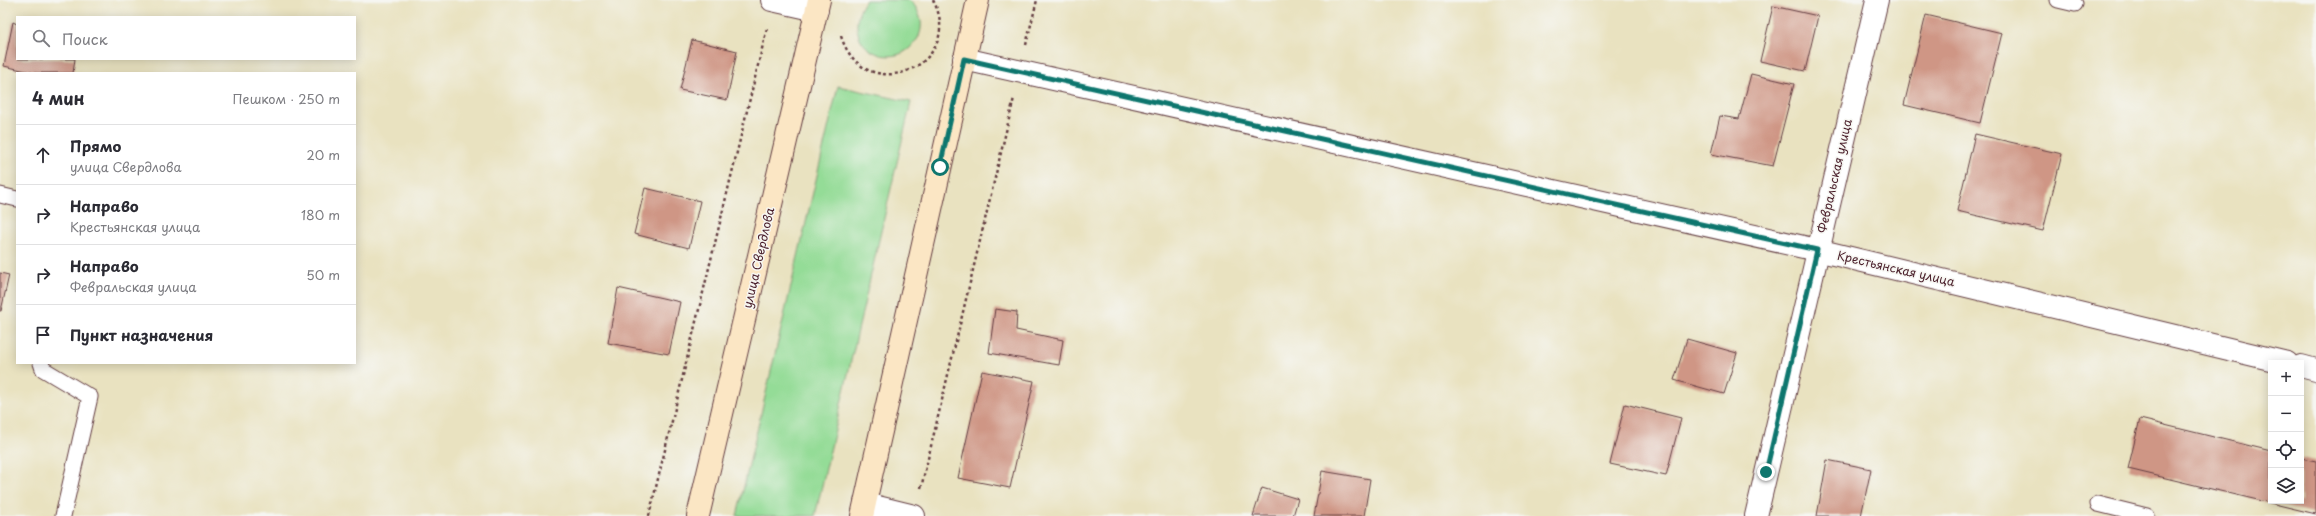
<!DOCTYPE html>
<html lang="ru">
<meta charset="utf-8">
<style>
body{margin:0;font-family:"Playpen Sans",sans-serif;background:#f7f7f7;color:#2b2b33}
.controls{position:absolute;right:12px;bottom:12px;display:grid;overflow:hidden;border-radius:0px;box-shadow:0 2px 10px #0003}
.controls button{width:36px;height:36px;display:grid;place-items:center;padding:0;border:0;border-bottom:1px solid #e1e1e2;background:#fff;color:#2b2b33;font:20px sans-serif}
.stop{position:absolute;width:12px;height:12px;margin:-9px;border:3px solid #0f766e;border-radius:50%;background:#fff}
.stop.end{background:#0f766e;border-color:#fff;box-shadow:0 1px 4px #0008}
.list{margin:0;padding:0;list-style:none}
h2{display:flex;justify-content:space-between;align-items:center;height:52px;margin:0;padding:0 16px;font-size:17px}
h2 small{font-size:13px;font-weight:400;color:#7c7c81}
.list li{display:grid;grid-template-columns:26px 1fr auto;gap:12px;align-items:center;box-sizing:border-box;height:60px;padding:0 16px;border-top:1px solid #e1e1e2}
.list b{display:block;font-size:15px;white-space:nowrap}
.list p{margin:0;font-size:13px;white-space:nowrap;color:#7c7c81}
.list em{font-size:13px;font-style:normal;color:#7c7c81}
.icon{flex:none;width:22px;height:22px;fill:none;stroke:currentColor;stroke-width:2;stroke-linecap:round;stroke-linejoin:round}
.map{position:relative;flex:none;width:2316px;height:516px;overflow:hidden}
.search{position:absolute;background:#fff;box-shadow:0 2px 10px #0003;left:16px;top:16px;width:340px;height:44px;display:flex;align-items:center;gap:10px;box-sizing:border-box;padding:0 14px;border-radius:0px;color:#7c7c81;font-size:15px}
.panel{position:absolute;background:#fff;box-shadow:0 2px 10px #0003;left:16px;top:72px;width:340px;height:292px;border-radius:0px}
.map>svg:first-child{display:block}
</style>
<div class="map">
<svg width="2316" height="516" viewBox="0 0 2316 516">
<rect width="100%" height="100%" fill="#f6f6f2"/>
<filter id="ink" filterUnits="userSpaceOnUse"><feTurbulence type="fractalNoise" baseFrequency=".025" numOctaves="2"/><feDisplacementMap in="SourceGraphic" scale="8" xChannelSelector="R" yChannelSelector="G"/><feConvolveMatrix kernelMatrix="1 2 1 2 8 2 1 2 1" color-interpolation-filters="sRGB"/></filter>
<filter id="wash" filterUnits="userSpaceOnUse"><feTurbulence type="fractalNoise" baseFrequency=".012" numOctaves="4" result="noise"/><feDisplacementMap in="SourceGraphic" scale="16" xChannelSelector="R" yChannelSelector="G"/><feGaussianBlur stdDeviation="0.9" result="paint"/><feColorMatrix in="noise" values="0 0 0 0 0 0 0 0 0 0 0 0 0 0 0 0 0 1.4 0 .05"/><feComposite in="paint" operator="in"/></filter>
<g filter="url(#wash)">
<rect width="100%" height="100%" fill="#e9e2c0"/>
<g fill="#94dc97" stroke="#6f7e61">
<path d="M 866,0 L 909,0 C 916,5 919,13 921,21 C 922,28 920,36 916,41 C 892,76 835,44 866,0 Z"/>
<polygon points="838,86 911,102 815,516 737,516"/>
</g>
<g id="blocks">
<g fill="#cf9685">
<polygon points="1773,6 1818,16 1805,71 1760,61"/>
<polygon points="1926,15 2002,33 1980,123 1904,105"/>
<polygon points="13,22 17,24 17,59 75,59 73,73 35,73 4,66"/>
<polygon points="692,40 737,51 727,100 680,90"/>
<polygon points="1751,74 1794,84 1773,166 1711,154 1720,116 1739,119"/>
<polygon points="1975,134 2062,154 2043,231 1957,211"/>
<polygon points="645,188 700,201 689,248 634,234"/>
<polygon points="0,273 9,275 1,311 0,311"/>
<polygon points="618,288 680,302 669,354 608,343"/>
<polygon points="995,309 1017,312 1016,330 1063,340 1059,365 989,353"/>
<polygon points="1687,339 1737,353 1724,394 1674,380"/>
<polygon points="982,371 1034,381 1010,488 958,478"/>
<polygon points="1625,404 1681,418 1666,476 1610,464"/>
<polygon points="2140,419 2271,451 2271,501 2301,501 2301,458 2316,461 2316,514 2128,469"/>
<polygon points="1827,460 1871,469 1861,516 1817,516"/>
<polygon points="1322,471 1370,479 1364,516 1314,516"/>
<polygon points="1262,488 1298,499 1293,516 1253,516"/>
</g>
</g>
</g>
<g filter="url(#ink)">
<use href="#blocks" fill-opacity="0" stroke="#623c41" stroke-width="1"/>
<g fill="none" stroke-linecap="round" stroke-linejoin="round">
<g stroke="#623c41" stroke-width="17">
<g id="lane">
<polyline points="2058,0 2075,4"/>
<polyline points="0,195 17,199"/>
<polyline points="41,363 43,369 90,397 63,516"/>
<polyline points="2098,504 2147,516"/>
</g>
</g>
<g stroke="#623c41" stroke-width="24">
<g id="street">
<polyline points="772,0 817,10"/>
<polyline points="964,59 1817,250 2287,363"/>
<polyline points="2301,366 2316,370"/>
<polyline points="865,504 914,516"/>
<polyline points="1756,516 1877,0"/>
</g>
</g>
<g stroke="#623c41" stroke-width="24">
<g id="secondary">
<polyline points="698,516 819,0"/>
<polyline points="862,516 978,0"/>
</g>
</g>
<g stroke="#623c41" stroke-width="2.5" stroke-dasharray="3 3" stroke-linecap="butt">
<path d="M 841,36 C 864,110 968,65 933,0"/>
<polyline points="1026,45 1037,0"/>
<polyline points="921,488 1014,98"/>
<polyline points="649,516 767,28"/>
</g>
<use href="#lane" stroke="#fff" stroke-width="15"/>
<use href="#street" stroke="#fff" stroke-width="22"/>
<use href="#secondary" stroke="#fbe6c4" stroke-width="22"/>
</g>
</g>
<g fill="none" stroke-linecap="round" stroke-linejoin="round" filter="url(#ink)">
<polyline stroke="#0f766e" stroke-width="5" points="940,167 964,59 1817,250 1766,472"/>
</g>
<g text-anchor="middle" stroke-width="3" stroke-linejoin="round" paint-order="stroke">
<g font-size="12" fill="#4a1f2b" stroke="#f6f6f2">
<text transform="translate(1835 176) rotate(-77)" y="4">Февральская улица</text>
<text transform="translate(759 258) rotate(-77)" y="4">улица Свердлова</text>
<text transform="translate(1896 269) rotate(13)" y="4">Крестьянская улица</text>
</g>
</g>
</svg>
<div class="controls">
<button>+</button>
<button>−</button>
<button><svg class="icon" aria-label="locate" viewBox="0 0 24 24"><circle cx="12" cy="12" r="6"/><path d="M12 2v4M12 18v4M2 12h4M18 12h4"/></svg></button>
<button><svg class="icon" aria-label="layers" viewBox="0 0 24 24"><path d="M12 4l9 5-9 5-9-5zM3 14l9 5 9-5"/></svg></button>
</div>
<div class="stop" style="left:940px;top:167px"></div>
<div class="stop end" style="left:1766px;top:472px"></div>
<div class="search"><svg class="icon" aria-label="search" viewBox="0 0 24 24"><circle cx="10" cy="10" r="6"/><path d="M15 15l6 6"/></svg>Поиск</div>
<section class="panel">
<h2>4 мин<small>Пешком · 250 m</small></h2>
<ul class="list">
<li><svg class="icon" aria-label="ahead" viewBox="0 0 24 24"><path d="M12 20V5M6 11l6-6 6 6"/></svg><div><b>Прямо</b><p>улица Свердлова</p></div><em>20 m</em></li>
<li><svg class="icon" aria-label="right" viewBox="0 0 24 24"><path d="M7 20v-9h11M14 6l5 5-5 5"/></svg><div><b>Направо</b><p>Крестьянская улица</p></div><em>180 m</em></li>
<li><svg class="icon" aria-label="right" viewBox="0 0 24 24"><path d="M7 20v-9h11M14 6l5 5-5 5"/></svg><div><b>Направо</b><p>Февральская улица</p></div><em>50 m</em></li>
<li><svg class="icon" aria-label="arrive" viewBox="0 0 24 24"><path d="M6 21V4h12l-3 4 3 4H6"/></svg><div><b>Пункт назначения</b></div></li>
</ul>
</section>
</div>
